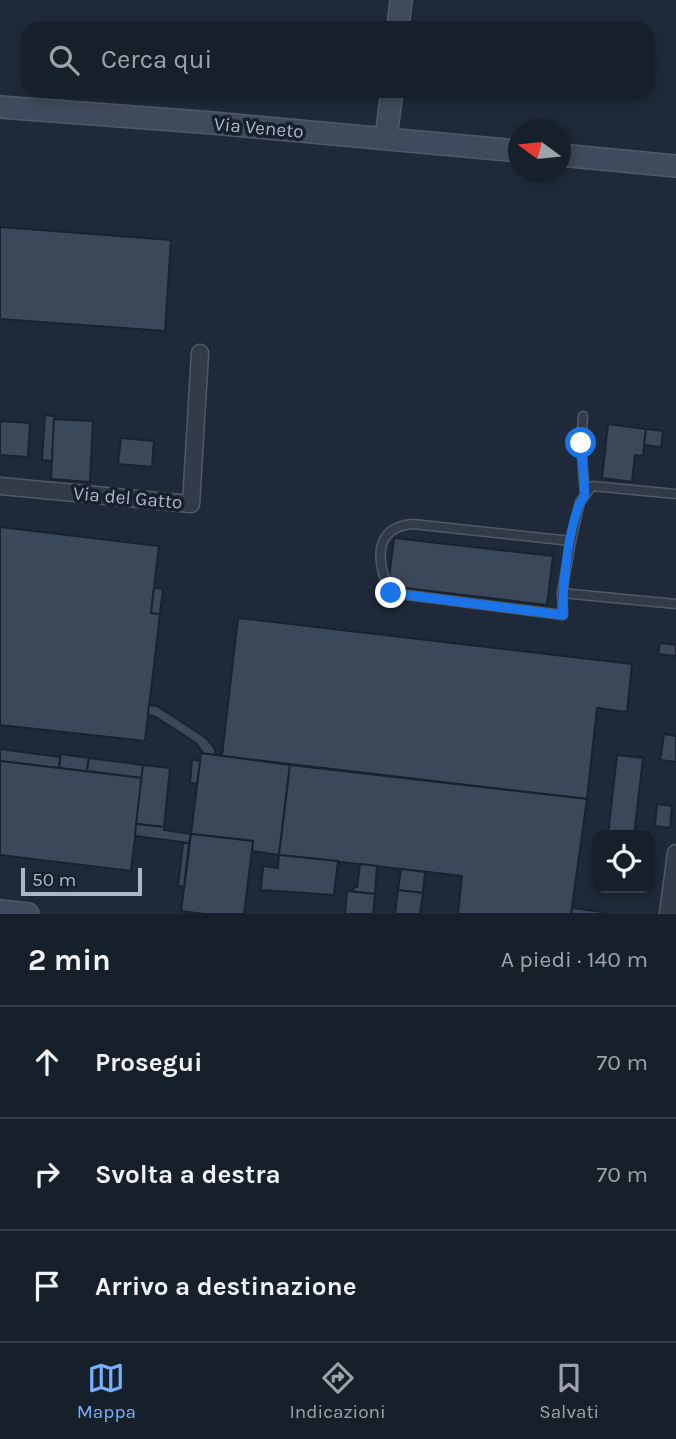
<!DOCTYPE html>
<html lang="it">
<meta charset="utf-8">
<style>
body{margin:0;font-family:Karla,sans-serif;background:#1f2833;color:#f1f3f6}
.controls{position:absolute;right:21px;bottom:21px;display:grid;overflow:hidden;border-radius:14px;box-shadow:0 4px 10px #0003}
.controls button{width:63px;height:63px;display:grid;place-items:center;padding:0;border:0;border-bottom:2px solid #353e47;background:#16202b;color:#f1f3f6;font:35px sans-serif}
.compass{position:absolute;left:508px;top:119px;width:63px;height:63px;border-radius:50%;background:#16202b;box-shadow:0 4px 10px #0003;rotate:285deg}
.scale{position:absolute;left:21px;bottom:18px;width:121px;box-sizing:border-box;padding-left:7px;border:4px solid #acb7c6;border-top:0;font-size:19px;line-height:24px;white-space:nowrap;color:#acb7c6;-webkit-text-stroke:5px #17212d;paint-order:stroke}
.stop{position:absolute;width:21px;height:21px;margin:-16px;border:5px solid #1a73e8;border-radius:50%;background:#fff}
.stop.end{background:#1a73e8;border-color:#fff;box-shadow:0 2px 7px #0008}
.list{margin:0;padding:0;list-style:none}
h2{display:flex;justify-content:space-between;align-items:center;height:91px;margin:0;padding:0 28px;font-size:30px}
h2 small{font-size:23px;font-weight:400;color:#9ea3a9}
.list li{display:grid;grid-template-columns:46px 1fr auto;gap:21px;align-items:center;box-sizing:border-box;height:112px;padding:0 28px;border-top:2px solid #353e47}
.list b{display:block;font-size:26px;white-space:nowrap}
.list em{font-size:23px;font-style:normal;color:#9ea3a9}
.icon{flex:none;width:38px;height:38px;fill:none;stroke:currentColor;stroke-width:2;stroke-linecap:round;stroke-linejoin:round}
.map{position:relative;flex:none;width:676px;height:914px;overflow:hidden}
.search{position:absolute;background:#16202b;box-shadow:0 4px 10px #0003;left:21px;right:21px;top:21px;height:77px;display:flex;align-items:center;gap:18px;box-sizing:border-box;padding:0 24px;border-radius:21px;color:#9ea3a9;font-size:26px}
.sheet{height:427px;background:#16202b}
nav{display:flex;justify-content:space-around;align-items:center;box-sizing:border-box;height:98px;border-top:2px solid #353e47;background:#16202b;font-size:19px;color:#9ea3a9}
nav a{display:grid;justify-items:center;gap:4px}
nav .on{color:#78b0ff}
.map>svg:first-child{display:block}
</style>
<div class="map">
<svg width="676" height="914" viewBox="0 0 676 914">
<rect width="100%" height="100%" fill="#1e2a39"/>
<g fill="#3a4859" stroke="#19232f" stroke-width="2">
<polygon points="0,227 171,240 165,331 0,319"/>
<polygon points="45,415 55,416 52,461 42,460"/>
<polygon points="54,419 93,421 90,482 51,479"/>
<polygon points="0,421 30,423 28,457 0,455"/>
<polygon points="608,424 646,429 643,456 635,455 632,482 602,478"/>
<polygon points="646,429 663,431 661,447 644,445"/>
<polygon points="121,438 154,441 152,467 118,464"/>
<polygon points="0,527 159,546 151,613 160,614 145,741 0,725"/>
<polygon points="394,538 553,556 547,605 388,586"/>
<polygon points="154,588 163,589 160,614 151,613"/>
<polygon points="238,618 632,664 627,712 597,708 587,799 222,756"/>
<polygon points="660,643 676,645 676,656 658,654"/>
<polygon points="149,705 157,706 206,738 215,749 215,755 204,754 196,743 154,716 148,715"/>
<polygon points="664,734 676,736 676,762 660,760"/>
<polygon points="0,749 60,757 59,768 0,761"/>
<polygon points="201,753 290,765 279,855 252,851 253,841 191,834"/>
<polygon points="61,754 89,758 87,771 59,768"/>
<polygon points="617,755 643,758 634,835 608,835"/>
<polygon points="89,758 143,765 142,778 87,771"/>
<polygon points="192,759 200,761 197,784 190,783"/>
<polygon points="0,761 142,778 131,871 0,855"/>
<polygon points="143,765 170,768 164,827 136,824"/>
<polygon points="290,765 587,799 571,914 458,914 462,876 279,855"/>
<polygon points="657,804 672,806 670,828 655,826"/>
<polygon points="136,824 164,827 164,830 191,834 189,843 135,836"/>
<polygon points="191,834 253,841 244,914 204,914 181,911"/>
<polygon points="183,843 189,843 184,887 178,886"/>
<polygon points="279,855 338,861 334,895 261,890 263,866 278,868"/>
<polygon points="360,864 377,866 375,894 353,892 354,887 357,887"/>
<polygon points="401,869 425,872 423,893 398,890"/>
<polygon points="398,890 423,893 420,914 395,914"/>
<polygon points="347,891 375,894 373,914 345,914"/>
<polygon points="572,908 603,912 602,914 571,914"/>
</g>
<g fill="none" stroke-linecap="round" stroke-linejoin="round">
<g stroke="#4f5a67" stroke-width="11">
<g id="lane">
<polyline points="583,416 581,443 585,495"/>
<path d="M 413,524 L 571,541 L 562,593 L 563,615 L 391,593 C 377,565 371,527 413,524 Z"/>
<polyline points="571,541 580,502 592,486 676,494"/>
<polyline points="562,593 676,604"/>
</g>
</g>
<g stroke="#4f5a67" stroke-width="19">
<g id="street">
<polyline points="0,486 191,504 200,353"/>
<polyline points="668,914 676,853"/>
</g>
</g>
<g stroke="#4f5a67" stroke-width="24">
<g id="secondary">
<polyline points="398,28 401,0"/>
<polyline points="0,107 213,123 518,151"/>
<polyline points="386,138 392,91"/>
<polyline points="560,155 676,166"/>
<polyline points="0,911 28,914"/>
</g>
</g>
<use href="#lane" stroke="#323c49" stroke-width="8"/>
<use href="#street" stroke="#323c49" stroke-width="16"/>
<use href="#secondary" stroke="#3f4b5d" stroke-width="21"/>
</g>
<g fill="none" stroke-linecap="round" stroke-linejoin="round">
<path stroke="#1a73e8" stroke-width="9" d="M 391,593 L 563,615 C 562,588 569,515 585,495 L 581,443"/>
</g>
<g text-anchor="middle" stroke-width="7" stroke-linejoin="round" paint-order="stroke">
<g font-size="19" fill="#acb7c6" stroke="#17212d">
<text transform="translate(259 127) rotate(5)" y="7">Via Veneto</text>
<text transform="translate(128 497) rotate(5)" y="7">Via del Gatto</text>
</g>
</g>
</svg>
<div class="controls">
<button><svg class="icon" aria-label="locate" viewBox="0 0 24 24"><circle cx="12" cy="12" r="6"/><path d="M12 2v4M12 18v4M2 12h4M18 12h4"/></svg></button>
</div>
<svg class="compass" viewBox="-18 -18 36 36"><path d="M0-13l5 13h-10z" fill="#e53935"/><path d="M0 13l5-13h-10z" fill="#9ea3a9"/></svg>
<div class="scale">50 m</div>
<div class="stop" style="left:581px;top:443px"></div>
<div class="stop end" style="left:391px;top:593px"></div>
<div class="search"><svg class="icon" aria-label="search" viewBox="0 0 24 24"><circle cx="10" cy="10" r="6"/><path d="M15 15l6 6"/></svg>Cerca qui</div>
</div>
<section class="sheet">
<h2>2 min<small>A piedi · 140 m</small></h2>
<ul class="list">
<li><svg class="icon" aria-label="ahead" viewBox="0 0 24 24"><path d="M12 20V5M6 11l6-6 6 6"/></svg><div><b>Prosegui</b></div><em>70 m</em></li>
<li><svg class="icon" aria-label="right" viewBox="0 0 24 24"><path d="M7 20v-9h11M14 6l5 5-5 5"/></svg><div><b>Svolta a destra</b></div><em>70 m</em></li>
<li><svg class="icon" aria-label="arrive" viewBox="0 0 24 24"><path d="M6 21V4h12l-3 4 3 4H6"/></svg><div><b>Arrivo a destinazione</b></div></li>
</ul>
</section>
<nav>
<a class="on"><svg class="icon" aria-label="map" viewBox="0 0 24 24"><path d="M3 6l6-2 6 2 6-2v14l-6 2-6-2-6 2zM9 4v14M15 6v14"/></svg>Mappa</a>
<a><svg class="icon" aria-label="directions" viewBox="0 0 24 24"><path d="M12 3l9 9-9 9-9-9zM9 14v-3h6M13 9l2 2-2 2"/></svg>Indicazioni</a>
<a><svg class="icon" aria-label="saved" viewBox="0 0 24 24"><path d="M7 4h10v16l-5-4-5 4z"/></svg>Salvati</a>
</nav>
